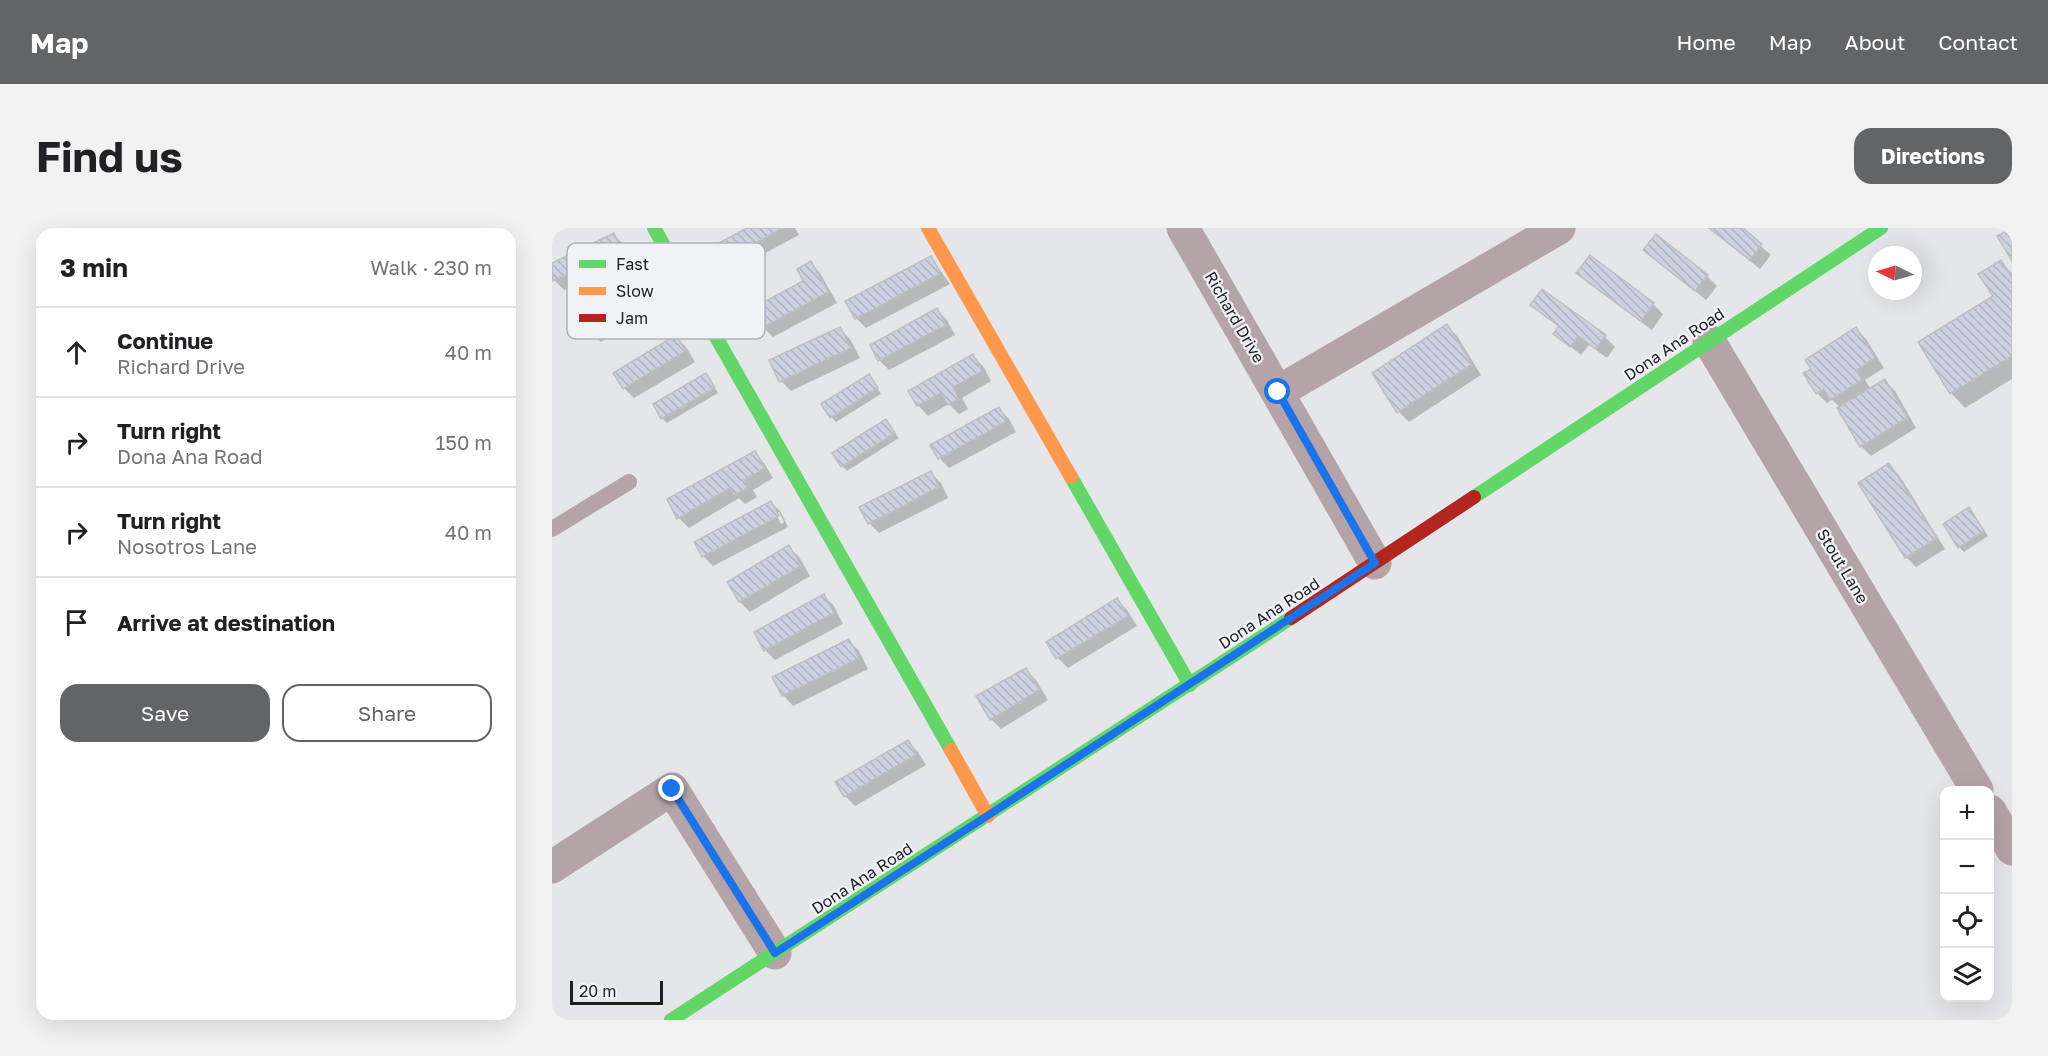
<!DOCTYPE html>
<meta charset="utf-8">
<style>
body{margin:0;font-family:"Golos Text",sans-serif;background:#f2f2f2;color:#202124}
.controls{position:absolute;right:18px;bottom:18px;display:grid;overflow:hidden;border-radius:12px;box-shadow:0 6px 24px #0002}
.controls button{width:54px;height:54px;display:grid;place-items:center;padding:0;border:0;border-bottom:2px solid #e0e0e0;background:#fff;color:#202124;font:30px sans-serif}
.compass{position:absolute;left:1316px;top:18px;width:54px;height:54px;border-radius:50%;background:#fff;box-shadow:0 6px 24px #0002;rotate:275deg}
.scale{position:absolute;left:18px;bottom:15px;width:93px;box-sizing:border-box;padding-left:6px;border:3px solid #1d1e20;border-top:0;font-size:16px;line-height:21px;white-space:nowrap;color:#1d1e20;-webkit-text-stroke:4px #f0f2f7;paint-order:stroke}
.stop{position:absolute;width:18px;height:18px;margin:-14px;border:4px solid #1a73e8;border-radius:50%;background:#fff}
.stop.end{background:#1a73e8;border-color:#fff;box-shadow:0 2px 6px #0008}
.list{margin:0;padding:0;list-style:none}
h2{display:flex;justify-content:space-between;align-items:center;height:78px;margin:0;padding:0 24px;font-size:26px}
h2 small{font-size:20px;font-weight:400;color:#757577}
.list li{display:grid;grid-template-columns:39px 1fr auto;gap:18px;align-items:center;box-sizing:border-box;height:90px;padding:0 24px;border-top:2px solid #e0e0e0}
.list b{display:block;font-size:22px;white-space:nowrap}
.list p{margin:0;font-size:20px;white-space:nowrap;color:#757577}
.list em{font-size:20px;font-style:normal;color:#757577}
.actions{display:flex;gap:12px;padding:18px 24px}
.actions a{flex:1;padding:14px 0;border:2px solid #636466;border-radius:18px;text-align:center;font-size:21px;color:#636466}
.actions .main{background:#636466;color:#fff}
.icon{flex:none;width:33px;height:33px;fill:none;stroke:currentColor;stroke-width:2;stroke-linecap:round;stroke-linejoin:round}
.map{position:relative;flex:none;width:1460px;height:792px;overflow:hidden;border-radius:18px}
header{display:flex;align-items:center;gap:36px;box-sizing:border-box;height:84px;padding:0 30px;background:#636466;color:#fff}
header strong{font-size:28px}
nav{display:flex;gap:33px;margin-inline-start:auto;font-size:21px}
.intro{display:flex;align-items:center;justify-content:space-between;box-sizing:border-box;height:144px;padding:0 36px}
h1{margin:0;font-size:42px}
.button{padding:15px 27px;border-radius:18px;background:#636466;color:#fff;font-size:21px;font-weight:700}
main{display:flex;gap:36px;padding:0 36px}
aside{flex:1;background:#fff;border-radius:18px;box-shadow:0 6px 24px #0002}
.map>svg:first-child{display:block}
</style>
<header>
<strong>Map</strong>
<nav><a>Home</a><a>Map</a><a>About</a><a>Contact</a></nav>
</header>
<div class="intro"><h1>Find us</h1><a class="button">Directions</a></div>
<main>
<aside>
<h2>3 min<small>Walk · 230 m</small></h2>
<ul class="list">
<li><svg class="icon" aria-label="ahead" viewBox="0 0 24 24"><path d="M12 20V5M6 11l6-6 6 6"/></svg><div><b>Continue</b><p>Richard Drive</p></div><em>40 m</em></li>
<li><svg class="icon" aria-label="right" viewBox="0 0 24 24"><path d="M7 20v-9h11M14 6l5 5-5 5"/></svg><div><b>Turn right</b><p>Dona Ana Road</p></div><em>150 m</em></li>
<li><svg class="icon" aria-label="right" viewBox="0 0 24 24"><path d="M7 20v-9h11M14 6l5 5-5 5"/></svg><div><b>Turn right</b><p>Nosotros Lane</p></div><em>40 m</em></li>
<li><svg class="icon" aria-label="arrive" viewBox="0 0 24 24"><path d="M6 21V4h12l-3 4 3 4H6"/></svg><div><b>Arrive at destination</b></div></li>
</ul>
<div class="actions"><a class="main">Save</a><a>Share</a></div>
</aside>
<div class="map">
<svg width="1460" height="792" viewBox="0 0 1460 792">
<defs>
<pattern id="building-back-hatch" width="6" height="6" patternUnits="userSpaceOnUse" patternTransform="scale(1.5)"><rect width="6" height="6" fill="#cdd2e2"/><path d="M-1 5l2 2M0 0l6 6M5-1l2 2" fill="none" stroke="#b0b4c2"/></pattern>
</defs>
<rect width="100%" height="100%" fill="#e4e6e9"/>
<g fill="#0003" fill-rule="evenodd">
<polygon points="198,0 243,0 247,7 172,47 162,37"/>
<polygon points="1156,0 1188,0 1219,27 1208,41"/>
<polygon points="62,7 72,17 78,31 12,62 2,52 0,36"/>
<polygon points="1093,22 1155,48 1165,58 1154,72"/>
<polygon points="1038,29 1101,76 1111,86 1100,102 1036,55 1026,45"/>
<polygon points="379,30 398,56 314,100 304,90"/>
<polygon points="1449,34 1460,45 1460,151 1413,180 1399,165 1443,69"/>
<polygon points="259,35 268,45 285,75 221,109 211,99 253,54"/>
<polygon points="98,52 108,62 116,77 49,114 39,104"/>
<polygon points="980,77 1053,109 1063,119 1055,130 1037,117 1029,127 1003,106 1007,99"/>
<polygon points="385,82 395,92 403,107 337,142 327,132"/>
<polygon points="895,98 905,108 929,147 857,194 847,184"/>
<polygon points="288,101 298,111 308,130 239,163 229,153"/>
<polygon points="1304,101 1314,111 1332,140 1313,152 1319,161 1333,153 1343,163 1364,200 1319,228 1309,218 1288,179 1280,172 1275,175 1265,165"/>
<polygon points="124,109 134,119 143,134 82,170 72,160 63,145"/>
<polygon points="421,128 431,138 439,153 410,170 416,181 407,186 397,176 376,188 366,177"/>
<polygon points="154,147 166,165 115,195 110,190"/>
<polygon points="317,148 329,166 284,194 279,189"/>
<polygon points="447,181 457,191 464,204 397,240 387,230"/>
<polygon points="334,193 347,210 295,243 290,238"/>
<polygon points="202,225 212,235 221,250 201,262 205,269 193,276 187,270 137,300 127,290"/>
<polygon points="1337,237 1347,247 1393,321 1364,339 1354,329"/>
<polygon points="379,245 389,255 396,270 327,305 317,295"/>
<path d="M 219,274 L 229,284 L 236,299 L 161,338 L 151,328 ZM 223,284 L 227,284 L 232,294 L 229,296 Z"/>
<polygon points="1417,281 1436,308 1412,324 1407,319"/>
<polygon points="237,319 247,329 258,348 198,384 188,374 177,354"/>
<polygon points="272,368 282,378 291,396 223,432 213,422"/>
<polygon points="565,372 575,382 585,398 516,440 506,430 496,415"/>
<polygon points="297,413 307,423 316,441 241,478 231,467 222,450"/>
<polygon points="474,442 484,452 496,472 449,501 439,491"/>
<polygon points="356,514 366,524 374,537 303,578 293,568"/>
</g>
<g fill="url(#building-back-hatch)" stroke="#bebfc1" stroke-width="1.5">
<polygon points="195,0 231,0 161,38 152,23"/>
<polygon points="1157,0 1191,0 1210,16 1198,32"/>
<polygon points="1460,0 1460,33 1445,8"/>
<polygon points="62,5 69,21 1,53 0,35"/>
<polygon points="1104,6 1156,47 1143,63 1091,22"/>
<polygon points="1038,27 1102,75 1089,93 1024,45"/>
<polygon points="379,28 389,45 303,91 293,73"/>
<polygon points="1449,32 1460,50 1460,128 1398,166 1366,114 1441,68 1426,46"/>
<polygon points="259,33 276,64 210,100 199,81 251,53 245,41"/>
<polygon points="990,61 1054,107 1044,121 1026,108 1018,119 1001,106 1007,98 978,77"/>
<polygon points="385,80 394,97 326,133 318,117"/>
<polygon points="895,96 920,136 845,185 820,145"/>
<polygon points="288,99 299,120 227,154 217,132"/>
<polygon points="1304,99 1323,130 1304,142 1310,152 1278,172 1272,161 1264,166 1251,145 1259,141 1253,132"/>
<polygon points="124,107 134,123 71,161 61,145"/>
<polygon points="421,126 430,143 401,159 407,171 396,177 389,165 365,178 356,163"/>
<polygon points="154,145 163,160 109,191 101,176"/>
<polygon points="317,146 326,160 278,190 269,176"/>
<polygon points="1333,151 1355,190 1308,219 1285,180"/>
<polygon points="447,179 455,193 386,231 378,217"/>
<polygon points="334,191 343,205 289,239 280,225"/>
<polygon points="203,223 213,240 192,252 196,259 182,267 178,260 125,291 115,271"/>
<polygon points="1337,235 1385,310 1353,330 1306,255"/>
<polygon points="379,243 387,259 316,296 307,279"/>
<polygon points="219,273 227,288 150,329 142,314"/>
<polygon points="1417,279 1432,303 1406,320 1391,296"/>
<polygon points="237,317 249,338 187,374 175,354"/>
<polygon points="272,366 282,385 212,423 202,404"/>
<polygon points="565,370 576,388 504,431 494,414"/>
<polygon points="297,411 307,430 230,468 220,449"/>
<polygon points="474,440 487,462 438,492 424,468"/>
<polygon points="356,512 365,526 292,569 283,554"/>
</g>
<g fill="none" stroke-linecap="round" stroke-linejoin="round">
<polyline stroke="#b5a4a7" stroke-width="16" points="0,301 77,254"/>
<g stroke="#b5a4a7" stroke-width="33">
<polyline points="631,0 823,335"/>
<polyline points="1157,113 1425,562"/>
<polyline points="726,164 1007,0"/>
<polyline points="1438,583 1460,621"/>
<polyline points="0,639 120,561 223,725"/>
</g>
<g stroke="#63d668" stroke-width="14">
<polyline points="102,0 399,522"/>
<polyline points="519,249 638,457"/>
<polyline points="922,269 1329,0"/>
<polyline points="119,792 739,390"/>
</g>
<g stroke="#ff974d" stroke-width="14">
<polyline points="376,0 519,249"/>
<polyline points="399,522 436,588"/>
</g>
<polyline stroke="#b3261e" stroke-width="14" points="739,390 922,269"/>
</g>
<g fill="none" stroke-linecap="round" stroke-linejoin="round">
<polyline stroke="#1a73e8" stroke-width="8" points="120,561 223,725 435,588 823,335 726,164"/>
</g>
<g text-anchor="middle" stroke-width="4.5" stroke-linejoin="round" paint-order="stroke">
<g font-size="16" fill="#1d1e20" stroke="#f0f2f7">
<text transform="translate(683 89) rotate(60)" y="6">Richard Drive</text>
<text transform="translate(1122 116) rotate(-34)" y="6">Dona Ana Road</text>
<text transform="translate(1291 338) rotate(59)" y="6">Stout Lane</text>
<text transform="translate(717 385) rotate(-33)" y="6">Dona Ana Road</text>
<text transform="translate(310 650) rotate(-33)" y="6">Dona Ana Road</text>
</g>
</g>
<rect x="15" y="15" width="198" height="96" rx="9" fill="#f0f2f7" stroke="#b1b2b6" stroke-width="1.5"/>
<rect x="27" y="32" width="27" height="8" fill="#63d668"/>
<rect x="27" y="59" width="27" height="8" fill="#ff974d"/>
<rect x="27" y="86" width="27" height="8" fill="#b3261e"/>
<g font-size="16" fill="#1d1e20">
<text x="64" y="42">Fast</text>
<text x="64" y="69">Slow</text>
<text x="64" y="96">Jam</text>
</g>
</svg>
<div class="controls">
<button>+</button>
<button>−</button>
<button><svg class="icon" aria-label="locate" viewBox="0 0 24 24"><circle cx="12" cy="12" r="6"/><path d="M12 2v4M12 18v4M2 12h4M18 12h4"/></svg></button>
<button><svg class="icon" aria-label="layers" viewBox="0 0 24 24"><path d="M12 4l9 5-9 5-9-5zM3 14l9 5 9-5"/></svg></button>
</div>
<svg class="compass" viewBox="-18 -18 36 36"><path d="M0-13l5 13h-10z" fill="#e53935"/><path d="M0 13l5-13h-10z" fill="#757577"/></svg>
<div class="scale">20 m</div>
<div class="stop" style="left:726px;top:164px"></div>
<div class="stop end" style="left:120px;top:561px"></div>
</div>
</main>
